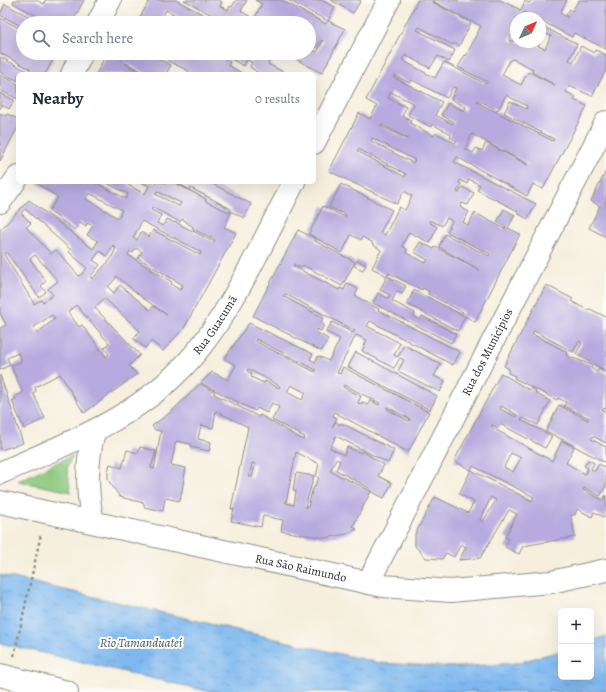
<!DOCTYPE html>
<meta charset="utf-8">
<style>
body{margin:0;font-family:Alegreya,serif;background:#f6f6f7;color:#1f2937}
.controls{position:absolute;right:12px;bottom:12px;display:grid;overflow:hidden;border-radius:6px;box-shadow:0 4px 16px #0002}
.controls button{width:36px;height:36px;display:grid;place-items:center;padding:0;border:0;border-bottom:1px solid #e0e1e3;background:#fff;color:#1f2937;font:20px sans-serif}
.compass{position:absolute;left:510px;top:12px;width:36px;height:36px;border-radius:50%;background:#fff;box-shadow:0 4px 16px #0002;rotate:46deg}
.list{margin:0;padding:0;list-style:none}
h2{display:flex;justify-content:space-between;align-items:center;height:52px;margin:0;padding:0 16px;font-size:17px}
h2 small{font-size:13px;font-weight:400;color:#747a83}
.icon{flex:none;width:22px;height:22px;fill:none;stroke:currentColor;stroke-width:2;stroke-linecap:round;stroke-linejoin:round}
.map{position:relative;flex:none;width:606px;height:692px;overflow:hidden}
.search{position:absolute;background:#fff;box-shadow:0 4px 16px #0002;left:16px;top:16px;width:300px;height:44px;display:flex;align-items:center;gap:10px;box-sizing:border-box;padding:0 14px;border-radius:22px;color:#747a83;font-size:15px}
.panel{position:absolute;background:#fff;box-shadow:0 4px 16px #0002;left:16px;top:72px;width:300px;height:112px;border-radius:6px}
.map>svg:first-child{display:block}
</style>
<div class="map">
<svg width="606" height="692" viewBox="0 0 606 692">
<defs>
<pattern id="water-ripples" width="26" height="14" patternUnits="userSpaceOnUse"><rect width="26" height="14" fill="#7eb8ef"/><path d="M2 4q2-2 4 0t4 0M15 11q2-2 4 0t4 0" fill="none" stroke="#6796c2"/></pattern>
</defs>
<rect width="100%" height="100%" fill="#fdfcf7"/>
<filter id="ink" filterUnits="userSpaceOnUse"><feTurbulence type="fractalNoise" baseFrequency=".025" numOctaves="2"/><feDisplacementMap in="SourceGraphic" scale="8" xChannelSelector="R" yChannelSelector="G"/><feConvolveMatrix kernelMatrix="1 2 1 2 8 2 1 2 1" color-interpolation-filters="sRGB"/></filter>
<filter id="wash" filterUnits="userSpaceOnUse"><feTurbulence type="fractalNoise" baseFrequency=".012" numOctaves="4" result="noise"/><feDisplacementMap in="SourceGraphic" scale="16" xChannelSelector="R" yChannelSelector="G"/><feGaussianBlur stdDeviation="0.9" result="paint"/><feColorMatrix in="noise" values="0 0 0 0 0 0 0 0 0 0 0 0 0 0 0 0 0 1.4 0 .05"/><feComposite in="paint" operator="in"/></filter>
<g filter="url(#wash)">
<rect width="100%" height="100%" fill="#f6efde"/>
<polygon fill="#8bc97f" stroke="#5b7a55" points="73,455 67,468 71,492 18,481"/>
<polygon fill="url(#water-ripples)" stroke="#54728d" points="0,575 379,663 457,667 516,663 561,651 561,677 591,677 591,641 606,636 606,692 211,692 0,643"/>
<g id="blocks">
<g fill="#b7aadf" fill-rule="evenodd">
<polygon points="14,0 36,0 44,4 45,0 84,0 72,23 23,23 23,27 0,15 5,4 39,22 41,18 13,3"/>
<polygon points="147,0 176,0 219,23 190,23 166,10 163,16 176,23 146,23 139,19 149,1"/>
<polygon points="184,0 219,0 222,2 220,6 228,10 230,6 232,7 236,0 247,0 241,11 254,19 262,4 255,0 281,0 326,24 328,21 345,29 322,73 284,53 309,53 309,47 317,52 323,41 321,40 317,48 309,44 309,23 262,23 260,22 259,23 227,23"/>
<polygon points="288,0 321,0 335,7 328,21"/>
<polygon points="331,0 361,0 353,13"/>
<path d="M 418,0 L 500,0 L 521,10 L 525,1 L 529,3 L 531,0 L 567,0 L 560,13 L 568,18 L 566,15 L 570,9 L 572,11 L 579,0 L 606,0 L 606,49 L 574,33 L 572,37 L 540,20 L 540,18 L 536,18 L 524,12 L 520,18 L 516,18 L 516,26 L 509,40 L 513,42 L 516,35 L 516,42 L 540,42 L 538,46 L 545,49 L 551,36 L 544,33 L 540,41 L 540,25 L 577,44 L 569,60 L 573,62 L 581,46 L 594,53 L 596,50 L 606,55 L 606,70 L 592,96 L 569,86 L 566,92 L 576,97 L 574,100 L 587,106 L 543,189 L 533,184 L 527,196 L 457,157 L 454,162 L 536,204 L 528,219 L 517,213 L 518,211 L 477,190 L 480,185 L 469,179 L 467,184 L 460,180 L 459,183 L 461,184 L 457,192 L 459,193 L 462,187 L 474,193 L 468,205 L 462,203 L 460,207 L 469,212 L 463,222 L 468,225 L 475,213 L 505,229 L 506,227 L 497,222 L 504,209 L 515,215 L 508,228 L 520,234 L 475,322 L 465,316 L 458,331 L 407,304 L 414,290 L 462,315 L 463,312 L 428,294 L 429,291 L 423,288 L 422,290 L 389,273 L 387,276 L 372,268 L 381,250 L 372,244 L 372,242 L 362,237 L 361,240 L 351,235 L 342,253 L 309,234 L 323,206 L 345,217 L 346,215 L 329,207 L 341,184 L 392,210 L 380,233 L 385,235 L 399,207 L 405,210 L 412,196 L 404,191 L 397,204 L 329,171 L 359,113 L 370,119 L 377,106 L 366,100 ZM 432,1 L 481,26 L 466,56 L 465,55 L 458,67 L 487,82 L 486,84 L 444,62 L 435,78 L 402,60 L 405,55 L 430,68 L 438,56 L 449,62 L 455,50 L 417,30 L 419,27 L 453,45 L 454,43 L 459,46 L 471,23 L 432,2 ZM 513,59 L 533,69 L 532,72 L 555,85 L 528,72 L 521,85 L 502,75 L 510,60 ZM 394,75 L 410,83 L 412,80 L 447,98 L 453,87 L 456,88 L 451,99 L 466,107 L 464,111 L 448,103 L 441,115 L 454,122 L 453,124 L 435,115 L 442,102 L 393,77 ZM 391,92 L 414,104 L 408,115 L 431,127 L 432,124 L 451,134 L 450,137 L 457,141 L 455,143 L 436,133 L 434,136 L 410,123 L 411,120 L 402,116 L 406,107 L 388,98 ZM 506,95 L 527,106 L 526,109 L 510,101 L 504,113 L 554,139 L 553,141 L 477,102 L 478,100 L 498,110 ZM 381,124 L 407,138 L 407,139 L 381,126 ZM 472,134 L 497,148 L 528,164 L 528,165 L 486,143 L 482,151 L 476,148 L 473,153 L 465,149 ZM 372,138 L 415,160 L 413,163 L 371,141 ZM 358,149 L 406,174 L 405,177 L 357,151 ZM 447,218 L 452,221 L 447,232 L 490,254 L 489,256 L 445,234 L 439,247 L 480,270 L 435,247 L 434,249 L 420,242 L 414,252 L 428,260 L 426,263 L 406,253 L 407,249 L 402,246 L 409,232 L 430,243 L 437,227 L 429,222 L 430,220 L 442,226 Z"/>
<polygon points="0,18 23,30 23,53 57,53 45,74 18,74 18,81 0,72 0,57 29,72 30,69 0,53"/>
<polygon points="107,53 121,61 125,53 147,53 171,65 166,74 147,74 126,63 125,64 143,74 96,74"/>
<polygon points="172,53 183,53 192,58 194,53 273,53 268,64 287,74 260,74 250,67 252,62 247,60 244,66 219,53 218,55 230,62 228,65 243,74 187,74 189,71 168,61"/>
<polygon points="0,75 18,84 18,99 0,90"/>
<polygon points="0,93 14,100 9,109 2,105 0,109"/>
<polygon points="0,113 6,116 7,114 18,119 18,127 0,161"/>
<polygon points="606,171 606,237 589,228 600,206 591,201"/>
<path d="M 39,182 L 95,182 L 126,199 L 128,194 L 105,182 L 129,182 L 128,185 L 145,194 L 149,186 L 141,182 L 172,183 L 173,182 L 206,199 L 205,201 L 231,213 L 224,227 L 236,233 L 184,328 L 163,351 L 151,341 L 145,348 L 133,338 L 140,331 L 104,298 L 95,308 L 140,355 L 129,366 L 137,374 L 84,413 L 60,374 L 35,387 L 36,391 L 33,393 L 45,418 L 24,429 L 12,401 L 16,399 L 14,397 L 23,393 L 11,366 L 22,361 L 18,353 L 7,358 L 10,365 L 0,370 L 0,328 L 6,325 L 0,313 L 0,230 L 29,200 L 93,249 L 98,241 L 87,235 L 93,226 L 87,223 L 86,226 L 80,222 L 75,230 L 49,211 L 58,197 L 38,184 ZM 157,191 L 181,203 L 179,206 L 155,194 ZM 89,193 L 122,210 L 118,218 L 86,199 ZM 152,207 L 180,222 L 182,219 L 186,221 L 186,222 L 193,227 L 193,229 L 215,240 L 214,242 L 175,222 L 175,223 L 167,219 L 163,226 L 157,223 L 161,215 L 151,210 ZM 25,209 L 71,250 L 69,252 L 87,268 L 84,272 L 79,276 L 56,250 L 51,254 L 26,227 L 31,223 L 21,213 ZM 142,221 L 201,252 L 200,255 L 153,230 L 149,237 L 141,232 L 137,240 L 133,238 ZM 113,245 L 116,248 L 111,259 L 92,279 L 90,277 L 100,265 L 93,260 L 100,251 L 107,256 ZM 136,248 L 142,252 L 138,258 L 183,285 L 180,290 L 171,284 L 172,282 L 128,255 L 130,251 L 133,253 ZM 6,252 L 39,297 L 46,292 L 41,286 L 46,281 L 30,259 L 35,255 L 58,281 L 48,289 L 53,295 L 43,302 L 41,300 L 34,304 L 4,254 ZM 116,276 L 143,298 L 167,315 L 153,306 L 150,310 L 120,285 L 114,293 L 108,287 L 116,278 ZM 76,305 L 109,343 L 104,348 L 109,354 L 106,357 L 82,325 L 79,327 L 68,312 ZM 52,315 L 55,319 L 37,333 L 34,327 Z"/>
<polygon points="175,182 209,182 251,204 244,218 230,211 231,209 191,188 190,190"/>
<path d="M 298,230 L 316,239 L 315,241 L 355,262 L 342,286 L 303,265 L 301,268 L 294,264 L 293,266 L 339,290 L 340,288 L 344,290 L 347,283 L 358,289 L 355,296 L 379,309 L 378,310 L 460,352 L 453,365 L 370,321 L 367,326 L 400,343 L 394,355 L 398,357 L 404,345 L 441,364 L 434,376 L 445,381 L 440,392 L 398,371 L 404,360 L 400,358 L 394,368 L 362,351 L 367,340 L 356,335 L 337,373 L 340,374 L 343,367 L 429,412 L 408,452 L 334,412 L 333,416 L 337,418 L 332,427 L 336,422 L 340,425 L 341,423 L 394,450 L 388,463 L 336,436 L 330,448 L 344,455 L 347,447 L 361,453 L 362,451 L 384,465 L 378,476 L 392,483 L 384,498 L 370,491 L 371,489 L 336,470 L 340,461 L 336,459 L 330,471 L 371,491 L 353,526 L 357,529 L 346,534 L 325,538 L 281,531 L 283,520 L 263,516 L 261,527 L 231,521 L 234,509 L 231,509 L 248,427 L 216,411 L 213,428 L 201,425 L 198,439 L 211,442 L 209,451 L 191,447 L 191,444 L 176,441 L 171,465 L 186,468 L 180,501 L 165,498 L 163,511 L 144,507 L 144,503 L 120,497 L 108,480 L 108,471 L 110,464 L 122,468 L 127,450 L 138,453 L 140,447 L 156,451 L 151,468 L 154,469 L 161,431 L 155,430 L 152,426 L 171,412 L 200,384 L 215,392 L 214,394 L 259,417 L 260,415 L 303,440 L 305,437 L 272,420 L 279,407 L 272,403 L 267,413 L 257,408 L 255,411 L 201,383 L 212,372 L 228,380 L 236,365 L 224,359 L 249,323 L 313,354 L 310,359 L 315,362 L 318,356 L 329,361 L 340,339 L 326,332 L 332,322 L 353,333 L 355,331 L 285,294 L 283,296 L 323,318 L 321,323 L 324,325 L 321,331 L 317,329 L 316,332 L 328,339 L 321,351 L 253,316 ZM 256,339 L 316,370 L 315,372 L 255,341 ZM 248,369 L 280,386 L 279,388 L 265,381 L 264,383 L 251,377 L 252,374 L 247,371 ZM 291,385 L 306,393 L 302,400 L 287,392 ZM 344,385 L 380,403 L 379,405 L 370,400 L 368,405 L 362,402 L 361,404 L 358,403 L 361,396 L 343,387 ZM 387,407 L 410,419 L 409,421 L 387,409 ZM 296,452 L 319,464 L 316,476 L 319,478 L 312,491 L 308,507 L 305,507 L 314,476 L 296,473 L 293,490 L 296,491 L 294,505 L 286,503 ZM 252,463 L 255,464 L 252,477 L 249,477 Z"/>
<polygon points="357,260 366,265 363,270 354,266"/>
<polygon points="387,276 406,286 402,294 397,291 392,301 415,313 414,316 420,320 422,316 456,334 451,343 373,303 378,293 388,298 390,295 380,290"/>
<polygon points="546,285 573,299 571,301 587,310 590,309 606,317 606,371 576,354 582,343 579,341 573,352 534,331 532,334 567,352 566,355 570,357 592,365 591,368 597,372 599,369 606,373 606,410 604,408 602,410 606,412 606,443 593,436 591,439 606,447 606,463 546,431 559,405 588,420 589,418 564,406 566,402 558,398 557,400 514,378 515,376 508,373 509,369 504,366"/>
<polygon points="356,352 437,396 430,410 348,367"/>
<path d="M 501,373 L 529,390 L 530,388 L 536,391 L 535,393 L 550,401 L 538,425 L 523,418 L 521,420 L 552,436 L 545,448 L 500,424 L 498,428 L 492,425 L 491,427 L 552,461 L 562,441 L 574,447 L 566,463 L 585,474 L 588,468 L 584,466 L 588,460 L 594,463 L 591,469 L 595,471 L 599,464 L 606,468 L 606,486 L 600,496 L 584,488 L 583,490 L 603,500 L 606,495 L 606,518 L 594,512 L 592,517 L 577,509 L 575,515 L 571,515 L 575,537 L 523,546 L 519,554 L 505,547 L 509,539 L 505,537 L 517,514 L 509,510 L 480,558 L 459,560 L 466,547 L 461,544 L 454,557 L 446,553 L 442,559 L 426,558 L 415,546 L 415,534 L 435,497 L 468,513 L 474,502 L 459,494 L 471,470 L 532,501 L 534,497 L 473,466 L 471,470 L 454,461 ZM 501,406 L 517,415 L 516,417 L 500,409 ZM 511,453 L 521,458 L 513,472 L 504,467 ZM 491,497 L 496,500 L 483,522 L 480,520 Z"/>
<polygon points="0,375 23,443 0,450"/>
</g>
</g>
</g>
<g filter="url(#ink)">
<use href="#blocks" fill-opacity="0" stroke="#908d84" stroke-width="1"/>
<g fill="none" stroke-linecap="round" stroke-linejoin="round">
<g stroke="#908d84" stroke-width="24">
<g id="minor">
<polyline points="98,23 110,0"/>
<polyline points="72,74 82,53"/>
<polyline points="314,143 389,0"/>
<polyline points="0,202 18,177"/>
<path id="s1" d="M 0,473 C 64,445 132,420 182,368 C 228,321 263,241 294,182"/>
<path d="M 93,522 C 86,491 86,463 94,432"/>
<path id="s2" d="M 368,583 L 606,122"/>
</g>
</g>
<g stroke="#908d84" stroke-width="24">
<g id="highway">
<path id="s3" d="M 0,502 L 383,586 L 451,591 L 551,582 L 606,570"/>
<polyline points="0,675 67,692"/>
</g>
</g>
<polyline stroke="#908d84" stroke-width="2.5" stroke-dasharray="3 3" stroke-linecap="butt" points="14,656 41,534"/>
<use href="#minor" stroke="#fff" stroke-width="22"/>
<use href="#highway" stroke="#fff" stroke-width="22"/>
</g>
</g>
<g text-anchor="middle" stroke-width="4" stroke-linejoin="round" paint-order="stroke">
<g font-size="12" fill="#2b2b2b" stroke="#fdfcf7">
<text dy="4" stroke="none"><textPath href="#s1" startOffset="266">Rua Guacumã</textPath></text>
<text dy="4" stroke="none"><textPath href="#s2" startOffset="260">Rua dos Municípios</textPath></text>
<text dy="4" stroke="none"><textPath href="#s3" startOffset="308">Rua São Raimundo</textPath></text>
</g>
<g font-size="13" font-style="italic" fill="#485c70" stroke="#fdfcf7">
<text x="141" y="647">Rio Tamanduateí</text>
</g>
</g>
</svg>
<div class="controls">
<button>+</button>
<button>−</button>
</div>
<svg class="compass" viewBox="-18 -18 36 36"><path d="M0-13l5 13h-10z" fill="#e53935"/><path d="M0 13l5-13h-10z" fill="#747a83"/></svg>
<div class="search"><svg class="icon" aria-label="search" viewBox="0 0 24 24"><circle cx="10" cy="10" r="6"/><path d="M15 15l6 6"/></svg>Search here</div>
<section class="panel">
<h2>Nearby<small>0 results</small></h2>
<ul class="list">
</ul>
</section>
</div>
